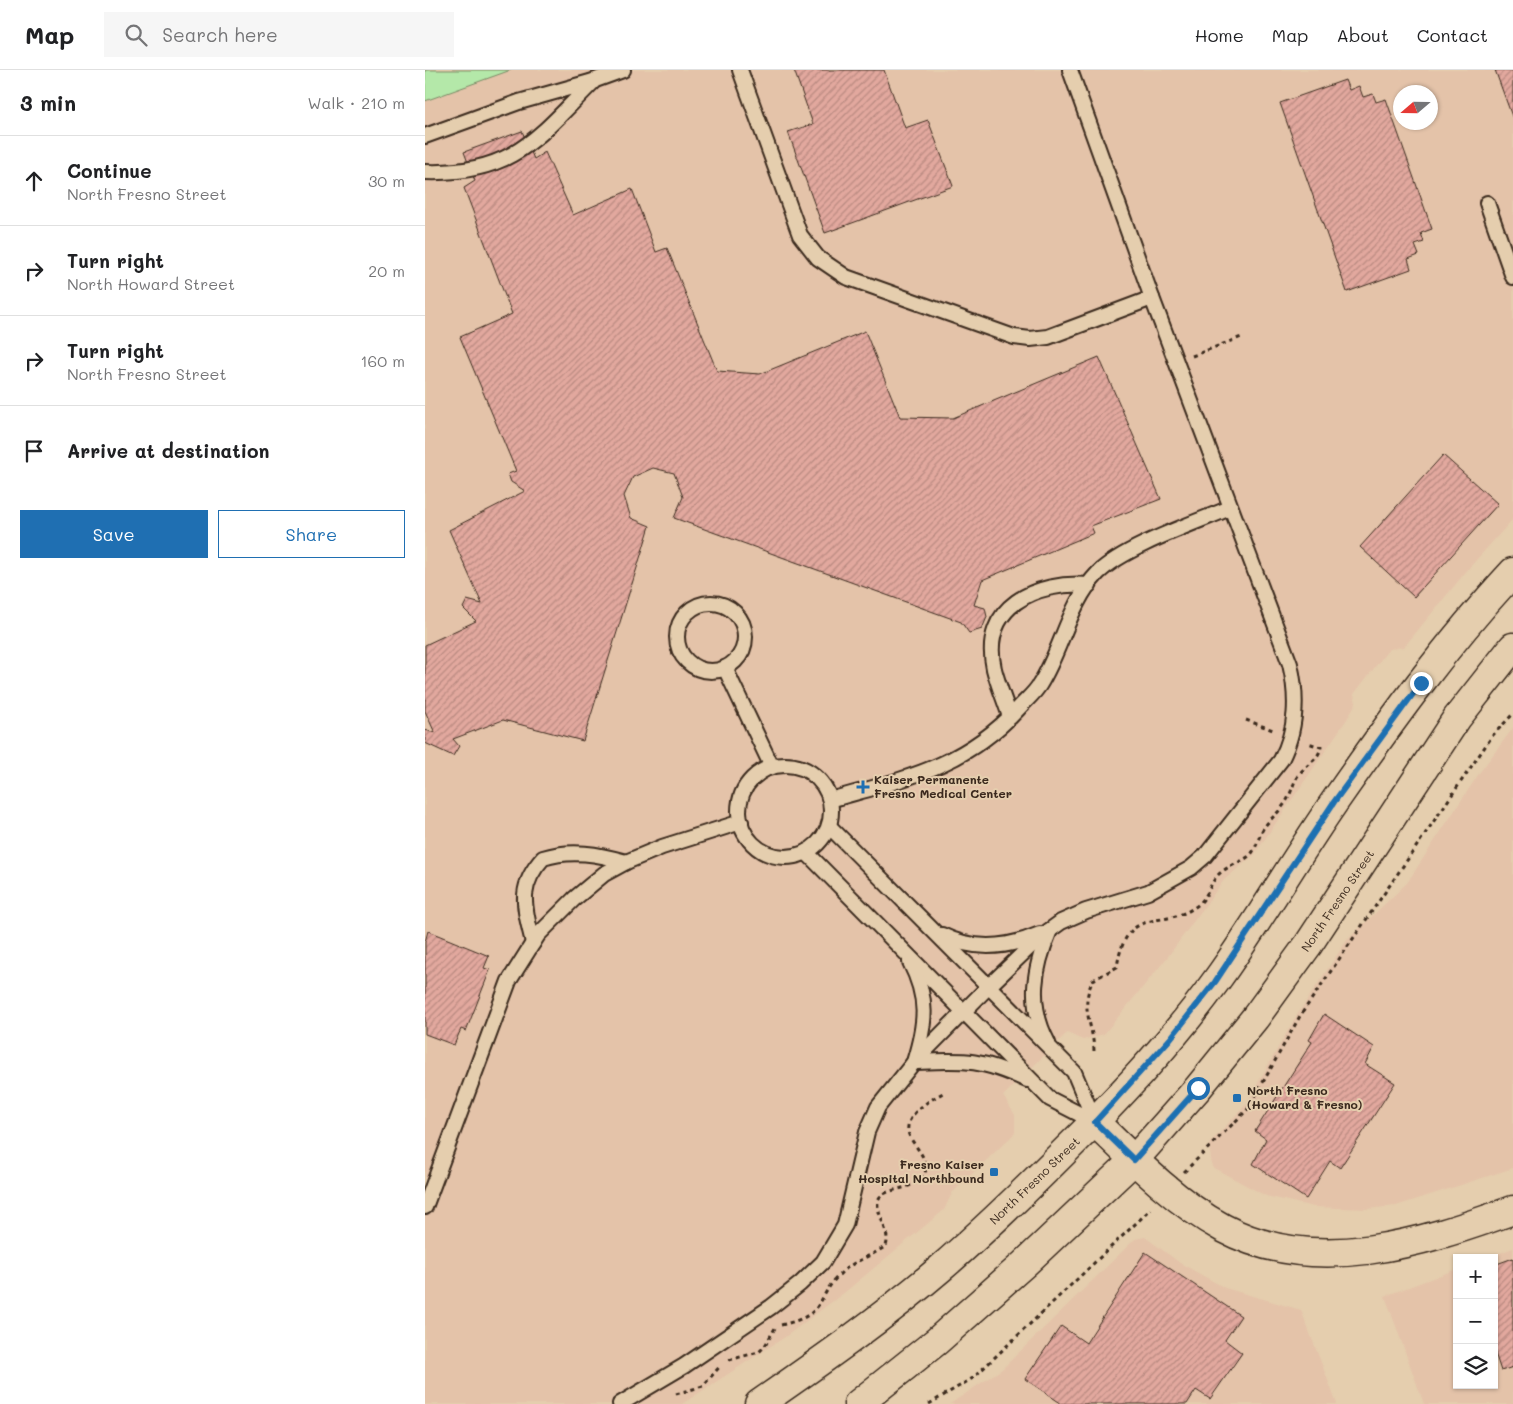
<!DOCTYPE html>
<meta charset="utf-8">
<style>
body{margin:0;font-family:Mali,sans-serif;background:#f6f6f6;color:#202124}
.controls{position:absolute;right:15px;bottom:15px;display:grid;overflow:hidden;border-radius:0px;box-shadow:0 1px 4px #0004}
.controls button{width:45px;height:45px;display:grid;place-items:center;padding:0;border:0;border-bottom:1px solid #e0e0e0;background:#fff;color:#202124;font:25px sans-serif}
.compass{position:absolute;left:968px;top:15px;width:45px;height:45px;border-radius:50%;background:#fff;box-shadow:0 1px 4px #0004;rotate:250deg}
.stop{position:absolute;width:15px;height:15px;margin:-11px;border:4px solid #1f6fb2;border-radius:50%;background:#fff}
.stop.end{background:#1f6fb2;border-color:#fff;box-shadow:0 1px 5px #0008}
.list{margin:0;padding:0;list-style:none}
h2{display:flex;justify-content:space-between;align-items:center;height:65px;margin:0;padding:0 20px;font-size:21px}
h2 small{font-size:16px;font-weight:400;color:#757577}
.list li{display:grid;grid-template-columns:32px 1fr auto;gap:15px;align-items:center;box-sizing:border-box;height:90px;padding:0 20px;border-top:1px solid #e0e0e0}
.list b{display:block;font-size:19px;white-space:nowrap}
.list p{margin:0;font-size:16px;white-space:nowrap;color:#757577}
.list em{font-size:16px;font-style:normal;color:#757577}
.actions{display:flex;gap:10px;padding:15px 20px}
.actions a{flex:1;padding:11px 0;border:1px solid #1f6fb2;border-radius:0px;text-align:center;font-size:18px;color:#1f6fb2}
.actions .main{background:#1f6fb2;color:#fff}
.icon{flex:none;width:28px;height:28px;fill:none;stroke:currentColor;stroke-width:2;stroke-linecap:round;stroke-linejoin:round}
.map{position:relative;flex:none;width:1088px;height:1334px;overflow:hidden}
header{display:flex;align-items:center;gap:30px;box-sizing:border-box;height:70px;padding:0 25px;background:#fff;border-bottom:1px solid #e0e0e0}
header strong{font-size:24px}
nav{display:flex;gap:28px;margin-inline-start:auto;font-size:18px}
.search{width:350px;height:45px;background:#f6f6f6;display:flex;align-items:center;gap:12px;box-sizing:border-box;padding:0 18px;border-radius:0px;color:#757577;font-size:19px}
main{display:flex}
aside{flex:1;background:#fff}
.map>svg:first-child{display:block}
</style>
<header>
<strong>Map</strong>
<div class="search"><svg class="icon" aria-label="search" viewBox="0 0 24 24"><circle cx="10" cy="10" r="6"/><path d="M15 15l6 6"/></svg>Search here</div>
<nav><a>Home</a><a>Map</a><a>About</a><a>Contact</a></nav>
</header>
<main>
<aside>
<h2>3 min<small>Walk · 210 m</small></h2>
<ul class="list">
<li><svg class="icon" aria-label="ahead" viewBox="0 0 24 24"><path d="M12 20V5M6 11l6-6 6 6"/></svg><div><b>Continue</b><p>North Fresno Street</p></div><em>30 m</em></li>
<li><svg class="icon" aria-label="right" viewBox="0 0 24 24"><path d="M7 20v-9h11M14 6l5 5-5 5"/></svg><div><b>Turn right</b><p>North Howard Street</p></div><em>20 m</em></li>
<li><svg class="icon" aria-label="right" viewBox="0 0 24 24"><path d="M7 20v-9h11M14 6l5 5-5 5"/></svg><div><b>Turn right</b><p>North Fresno Street</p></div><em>160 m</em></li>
<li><svg class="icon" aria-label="arrive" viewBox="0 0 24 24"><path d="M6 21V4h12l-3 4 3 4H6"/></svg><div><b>Arrive at destination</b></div></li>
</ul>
<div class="actions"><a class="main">Save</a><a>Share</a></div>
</aside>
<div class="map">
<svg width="1088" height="1334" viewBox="0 0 1088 1334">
<defs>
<pattern id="building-hatch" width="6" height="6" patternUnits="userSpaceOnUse" patternTransform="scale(1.25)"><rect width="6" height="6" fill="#e2a89e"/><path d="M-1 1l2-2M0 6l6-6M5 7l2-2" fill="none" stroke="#b88980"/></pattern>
</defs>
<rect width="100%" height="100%" fill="#e5ceae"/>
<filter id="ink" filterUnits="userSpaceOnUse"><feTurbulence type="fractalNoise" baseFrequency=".02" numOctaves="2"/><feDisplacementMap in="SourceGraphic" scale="10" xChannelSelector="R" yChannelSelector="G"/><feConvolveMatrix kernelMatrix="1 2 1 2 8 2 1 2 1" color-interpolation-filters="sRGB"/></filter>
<g filter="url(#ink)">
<g fill="#e4c3a9" fill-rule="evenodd">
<path d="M 85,0 L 1088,0 L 1088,449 L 1044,498 L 979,577 L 964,579 L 929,624 L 931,633 L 922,649 L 829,785 L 799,810 L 741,889 L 679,964 L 658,970 L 642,963 L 578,1026 L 590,1045 L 590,1063 L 527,1123 L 519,1140 L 420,1222 L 360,1267 L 257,1334 L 0,1334 L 0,31 ZM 976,22 L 1006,22 L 1006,52 L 976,52 Z"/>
<polygon points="1088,658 1088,1098 971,1136 941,1139 889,1137 841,1126 787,1097 784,1074 821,1034 870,948 922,870 982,813 1055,702"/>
<polygon points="720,1167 755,1193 800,1218 876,1240 912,1334 525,1334 577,1299 710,1169"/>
<polygon points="1088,1178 1088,1334 999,1334 960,1226 1032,1199 1032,1315 1069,1315 1069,1188 1062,1188"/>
</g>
<polygon fill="#b4e8a9" stroke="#788964" points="0,0 86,0 0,31"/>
<g fill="url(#building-hatch)" stroke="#3b2a1e">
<polygon points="369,0 459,0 480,58 503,50 528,116 400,163 363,62 388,54"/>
<polygon points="1070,0 1088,0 1088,49"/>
<polygon points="920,10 924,20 934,16 938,27 948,24 951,32 961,29 1007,159 996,163 999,172 990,175 994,185 983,189 986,199 922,222 855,33"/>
<polygon points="97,61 109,89 120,82 148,145 207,119 231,182 242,178 292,301 335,304 440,261 475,347 528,348 674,287 736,429 666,456 669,463 557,510 549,535 560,538 562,547 557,559 544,563 536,552 249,448 258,427 249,403 228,398 208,407 199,426 206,448 225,456 158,671 78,650 28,669 34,676 28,686 0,673 0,660 10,663 0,641 0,575 51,551 38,538 42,530 57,534 24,460 100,421 86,412 83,404 91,401 35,267 87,244 39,118 50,111 39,82"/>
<polygon points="1018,385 1073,434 989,527 935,477"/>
<polygon points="3,861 64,886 59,898 65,900 41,961 36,959 29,975 0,964 0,872"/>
<polygon points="899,944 949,977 940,994 970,1013 915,1098 905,1091 881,1129 828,1094 841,1069 830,1061 887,972 884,970"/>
<polygon points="720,1182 816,1246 800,1270 817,1283 785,1329 771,1320 762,1334 637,1334 600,1309 636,1256 661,1273"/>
<polygon points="1088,1188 1088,1297 1076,1301 1069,1280 1069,1195"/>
</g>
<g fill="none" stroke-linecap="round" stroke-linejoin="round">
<g stroke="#3b2a1e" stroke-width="18">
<g id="service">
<polyline points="315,0 375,165 393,188 421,207 589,267 605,269 623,267 727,228"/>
<polyline points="0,66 94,32 165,12 198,0"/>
<path d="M 0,102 C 87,105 111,69 168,12"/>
<polyline points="1062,133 1088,207"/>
<circle cx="286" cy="567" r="34"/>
<polyline points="300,598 347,697"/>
<path d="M 585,647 C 580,631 573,615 569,599 C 555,536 611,511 664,515"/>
<circle cx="360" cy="741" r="46"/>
<path d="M 405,730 C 478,709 538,698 593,639 C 600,631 610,623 615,614 C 637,579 644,533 673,503 C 699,477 770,453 805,438"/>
<polyline points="381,782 625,1029 670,1052 649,1002 404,756"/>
<path d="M 517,865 C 549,881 583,878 615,864"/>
<path d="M 108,873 C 100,838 91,818 118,788 C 146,779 174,784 201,792"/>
<path d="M 485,892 C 504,929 501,953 489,992 C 540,990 554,988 602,1010"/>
<path d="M 623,973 C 602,934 609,898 625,860"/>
<polyline points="0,1137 84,911 113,865 149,829 179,804 201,792 237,777 316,752"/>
<path d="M 195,1334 L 259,1296 L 346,1237 L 375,1214 L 398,1192 L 420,1155 L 442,1062 L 453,1037 L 489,992 L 563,917 L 614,868 L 636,852 L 661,841 L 723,822 L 766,798 L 780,786 L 856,690 C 872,659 873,628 865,594 L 727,228 L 645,0"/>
</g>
</g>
<g stroke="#3b2a1e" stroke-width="31">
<path id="minor" d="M 670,1052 C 709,1090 750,1132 798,1158 C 890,1207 997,1173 1088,1140"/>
</g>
<g stroke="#3b2a1e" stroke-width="31">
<g id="secondary">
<path d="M 334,1334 C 396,1291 459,1247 516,1198 C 559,1161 600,1121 640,1081 C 694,1028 747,972 791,911 C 833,853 869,790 910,731 C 965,652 1022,573 1088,502"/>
<polyline points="433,1334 512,1271 599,1194 709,1090 773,1018 830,948 883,875 1032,648 1088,577"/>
</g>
</g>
<g stroke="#3b2a1e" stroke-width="3" stroke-dasharray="4 4" stroke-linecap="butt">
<polyline points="767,286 819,266"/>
<polyline points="821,650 848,660"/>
<path d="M 669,981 C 668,952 654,938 668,910 L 692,897 C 702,831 739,863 774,834 C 783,826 785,814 792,806 C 802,795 820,792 827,783 C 833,775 834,764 840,756 C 848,746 859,738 864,726 C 868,718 869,710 875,703 C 883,694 894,689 896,677 L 883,673"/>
<polyline points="759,1102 823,1039 875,946 1068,665 1088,644"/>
<path d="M 356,1255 C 404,1244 388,1230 417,1202 C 430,1190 447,1186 461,1176 C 466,1161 451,1147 453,1130 C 460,1116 485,1123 500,1105 C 503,1088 494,1082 486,1069 C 473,1048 503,1031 518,1023"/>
<polyline points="304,1290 334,1282 340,1276 350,1258"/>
<polyline points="251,1324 278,1316 296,1295"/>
<polyline points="504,1334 548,1308 726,1139"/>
</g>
<use href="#service" stroke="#e5ceae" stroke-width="14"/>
<use href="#minor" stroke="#e5ceae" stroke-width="28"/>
<use href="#secondary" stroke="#e5ceae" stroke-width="28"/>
</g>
</g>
<g fill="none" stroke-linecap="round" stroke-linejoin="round" filter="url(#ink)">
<polyline stroke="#1f6fb2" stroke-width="6" points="773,1018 709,1090 670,1052 745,969 790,912 909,732 996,613"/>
</g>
<g fill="#1f6fb2" stroke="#e5ceae" stroke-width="2">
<path d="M435.5 709.5h5v5h5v5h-5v5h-5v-5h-5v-5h5z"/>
<rect x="807" y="1023" width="10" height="10" rx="2.5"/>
<rect x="564" y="1097" width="10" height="10" rx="2.5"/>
</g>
<g text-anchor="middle" stroke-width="4" stroke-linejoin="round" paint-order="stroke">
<g font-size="12" font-weight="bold" fill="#3b2a1e" stroke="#e5ceae" text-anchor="start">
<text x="449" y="714">Kaiser Permanente<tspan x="449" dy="14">Fresno Medical Center</tspan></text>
<text x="822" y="1025">North Fresno<tspan x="822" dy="14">(Howard &amp; Fresno)</tspan></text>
<text x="559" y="1099" text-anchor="end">Fresno Kaiser<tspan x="559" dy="14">Hospital Northbound</tspan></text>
</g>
<g font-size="12" fill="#3b2a1e" stroke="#e5ceae">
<text transform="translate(913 831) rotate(-56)" y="4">North Fresno Street</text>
<text transform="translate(610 1111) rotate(-44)" y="4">North Fresno Street</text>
</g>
</g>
</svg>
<div class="controls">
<button>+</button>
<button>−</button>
<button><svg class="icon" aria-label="layers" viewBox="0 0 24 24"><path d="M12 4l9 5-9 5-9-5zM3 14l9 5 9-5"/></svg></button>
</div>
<svg class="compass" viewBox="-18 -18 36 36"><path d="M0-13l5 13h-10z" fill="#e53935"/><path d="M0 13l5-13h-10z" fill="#757577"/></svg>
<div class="stop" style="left:773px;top:1018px"></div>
<div class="stop end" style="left:996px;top:613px"></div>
</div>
</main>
